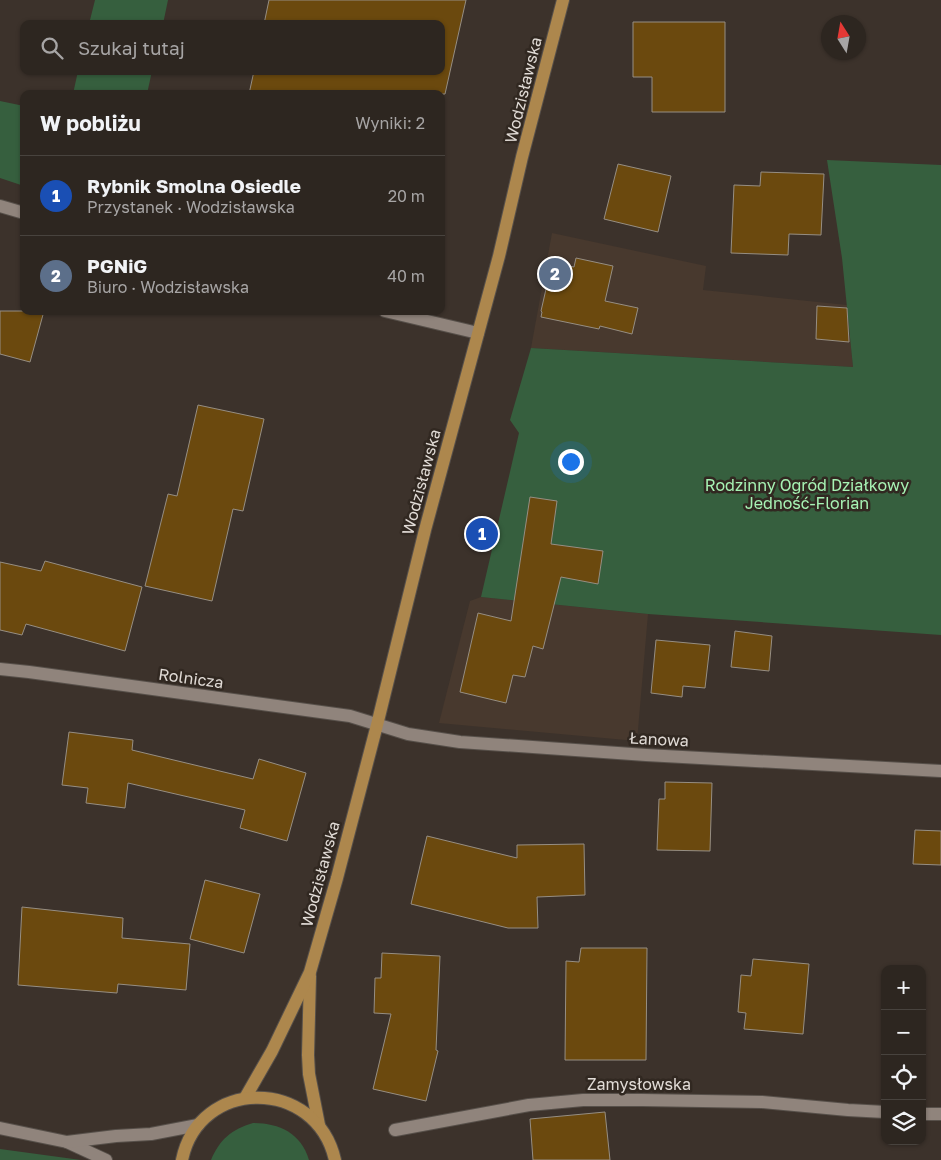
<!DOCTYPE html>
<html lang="pl">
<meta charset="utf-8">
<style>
body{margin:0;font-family:"Golos Text",sans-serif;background:#39322d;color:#f1f3f6}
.controls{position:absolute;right:15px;bottom:15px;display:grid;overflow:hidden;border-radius:10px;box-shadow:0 1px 4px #0004}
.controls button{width:45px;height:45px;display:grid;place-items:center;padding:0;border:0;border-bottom:1px solid #48433e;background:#2d2620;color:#f1f3f6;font:25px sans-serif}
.compass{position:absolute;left:821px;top:15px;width:45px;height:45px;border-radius:50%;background:#2d2620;box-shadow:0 1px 4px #0004;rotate:349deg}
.you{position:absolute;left:570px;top:461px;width:18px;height:18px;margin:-12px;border:4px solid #fff;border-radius:50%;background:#1a73e8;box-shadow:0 0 0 8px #1a73e833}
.badge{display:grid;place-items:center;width:32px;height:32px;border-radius:50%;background:#38d880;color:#fff;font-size:16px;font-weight:700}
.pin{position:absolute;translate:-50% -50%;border:2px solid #fff;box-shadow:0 1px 5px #0006}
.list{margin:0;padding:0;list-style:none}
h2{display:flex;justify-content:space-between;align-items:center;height:65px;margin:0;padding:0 20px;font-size:21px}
h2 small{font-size:16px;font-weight:400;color:#a7a5a5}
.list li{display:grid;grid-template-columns:32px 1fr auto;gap:15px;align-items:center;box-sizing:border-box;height:80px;padding:0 20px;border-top:1px solid #48433e}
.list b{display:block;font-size:19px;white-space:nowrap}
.list p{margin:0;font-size:16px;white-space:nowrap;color:#a7a5a5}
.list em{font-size:16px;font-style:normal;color:#a7a5a5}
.icon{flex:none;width:28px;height:28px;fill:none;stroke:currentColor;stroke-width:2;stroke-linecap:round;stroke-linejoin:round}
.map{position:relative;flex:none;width:941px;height:1160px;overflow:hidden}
.search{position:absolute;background:#2d2620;box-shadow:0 1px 4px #0004;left:20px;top:20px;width:425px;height:55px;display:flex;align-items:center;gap:12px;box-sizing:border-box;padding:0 18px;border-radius:10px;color:#a7a5a5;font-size:19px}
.panel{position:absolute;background:#2d2620;box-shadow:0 1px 4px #0004;left:20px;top:90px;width:425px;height:225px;border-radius:10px}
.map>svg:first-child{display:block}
</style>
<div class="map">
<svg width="941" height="1160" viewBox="0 0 941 1160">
<rect width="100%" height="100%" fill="#3c322b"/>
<g fill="#48392e">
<polygon points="552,233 706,266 703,290 847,305 853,367 531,348"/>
<polygon points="481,597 648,614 637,741 439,723 470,601"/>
</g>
<g fill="#365f3e">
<polygon points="95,0 168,0 163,24 89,24"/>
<polygon points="78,71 152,71 147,94 73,94"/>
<polygon points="0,101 24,106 24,183 21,185 0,178"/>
<polygon points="827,160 941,165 941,635 648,614 481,597 519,433 510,420 531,348 853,367 842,258"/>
<path d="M 253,1123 C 279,1123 301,1133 309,1160 L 211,1160 C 219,1140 232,1129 253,1123 Z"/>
<polygon points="0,1149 81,1160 82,1160 0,1160"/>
</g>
<g fill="#6b490e" stroke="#968e83">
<polygon points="269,0 466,0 445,94 249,94 254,71 441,71 441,24 264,24"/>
<polygon points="633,22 725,22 725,112 652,112 652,77 633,77"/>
<polygon points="618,164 671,176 658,232 604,219"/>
<polygon points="761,172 824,174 821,235 789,234 788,255 731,253 734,185 760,186"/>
<polygon points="576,258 613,266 605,301 638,308 632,334 600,326 599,329 541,317 542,312 541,311 552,263 574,267"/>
<polygon points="817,306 847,308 849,342 816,339"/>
<polygon points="0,311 44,311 30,362 0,354"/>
<polygon points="198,405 264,419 243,511 233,509 212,601 145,586 168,494 177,496"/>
<polygon points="530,497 557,501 551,544 603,551 598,584 561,577 543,649 533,646 525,677 513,675 506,703 460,692 478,613 511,621"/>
<polygon points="45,561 142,587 125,651 26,624 22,635 0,630 0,562 41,571"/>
<polygon points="735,631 772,636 769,671 731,667"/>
<polygon points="656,640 710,645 705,688 683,686 682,697 651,693"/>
<polygon points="69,732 133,740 132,750 253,779 259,759 306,773 287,841 240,828 245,810 128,783 125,808 86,803 88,788 62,785"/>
<polygon points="665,782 712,783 710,851 657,850 659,799 665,799"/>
<polygon points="915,830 941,831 941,865 913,864"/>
<polygon points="427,836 517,858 517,845 584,844 585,895 537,897 538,928 508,928 411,904"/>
<polygon points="205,880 260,894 244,953 190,939"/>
<polygon points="22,907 123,918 122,938 190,944 186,990 118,984 117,993 18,985"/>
<polygon points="581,948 647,948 646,1060 565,1060 566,961 579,962"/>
<polygon points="382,953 440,956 436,1050 438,1051 426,1101 373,1089 391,1014 374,1013 375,978 381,978"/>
<polygon points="753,959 809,964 803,1034 744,1029 746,1013 738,1012 741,975 751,976"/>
<polygon points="605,1112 610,1160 533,1160 530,1119"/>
</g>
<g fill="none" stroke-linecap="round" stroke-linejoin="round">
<g stroke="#57504a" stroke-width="14">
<g id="minor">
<polyline points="0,206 24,213"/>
<polyline points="385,311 478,333"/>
<polyline points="0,669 29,672 350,716 408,734 460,742 646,755 941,771"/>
<polyline points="922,1114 941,1114"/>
<polyline points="395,1130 529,1105 583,1100 642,1100 762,1102 848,1110 885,1112"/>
</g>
</g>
<g stroke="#57504a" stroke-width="14">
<g id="secondary">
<polyline points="0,1128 67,1142 106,1160"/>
<polyline points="67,1142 116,1136 151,1134 198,1125"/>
</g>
</g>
<g stroke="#57504a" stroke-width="14">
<g id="primary">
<polyline points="310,976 308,1055 309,1074 319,1125"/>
<polyline points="245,1098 272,1051 310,972 337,878 377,725 425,530 499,256 522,157 563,0"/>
<path d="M 182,1160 C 199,1077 316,1077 335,1160"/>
</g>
</g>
<use href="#minor" stroke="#90847c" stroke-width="12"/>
<use href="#secondary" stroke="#90847c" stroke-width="12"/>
<use href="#primary" stroke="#ad874d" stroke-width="12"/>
</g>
<g text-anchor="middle" stroke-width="5" stroke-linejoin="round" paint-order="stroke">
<g font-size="16" fill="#e1dbd6" stroke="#312821">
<text transform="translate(523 90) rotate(-76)" y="6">Wodzisławska</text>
<text transform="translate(421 482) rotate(-75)" y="6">Wodzisławska</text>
<text transform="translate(191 678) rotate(8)" y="6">Rolnicza</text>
<text transform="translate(659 739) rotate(3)" y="6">Łanowa</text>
<text transform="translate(320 874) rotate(-75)" y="6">Wodzisławska</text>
<text x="639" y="1090">Zamysłowska</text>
</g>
<g font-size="16" fill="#a7f3b4" stroke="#312821">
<text x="807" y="491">Rodzinny Ogród Działkowy<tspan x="807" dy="18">Jedność-Florian</tspan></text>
</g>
</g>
</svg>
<div class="controls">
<button>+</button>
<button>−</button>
<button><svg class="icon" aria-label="locate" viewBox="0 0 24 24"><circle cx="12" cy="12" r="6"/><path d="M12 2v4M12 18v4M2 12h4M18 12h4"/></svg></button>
<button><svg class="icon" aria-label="layers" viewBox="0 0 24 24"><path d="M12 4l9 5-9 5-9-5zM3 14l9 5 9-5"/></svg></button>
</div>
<svg class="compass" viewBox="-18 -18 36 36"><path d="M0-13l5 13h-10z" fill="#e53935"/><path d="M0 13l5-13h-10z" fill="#a7a5a5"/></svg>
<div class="you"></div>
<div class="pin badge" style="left:482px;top:534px;background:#1a4fb4">1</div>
<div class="pin badge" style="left:555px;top:274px;background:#5c6f8a">2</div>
<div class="search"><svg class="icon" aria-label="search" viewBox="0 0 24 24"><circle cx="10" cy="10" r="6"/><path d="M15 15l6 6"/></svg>Szukaj tutaj</div>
<section class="panel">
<h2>W pobliżu<small>Wyniki: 2</small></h2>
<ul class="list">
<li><span class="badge" style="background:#1a4fb4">1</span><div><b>Rybnik Smolna Osiedle</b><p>Przystanek · Wodzisławska</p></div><em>20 m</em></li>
<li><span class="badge" style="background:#5c6f8a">2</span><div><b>PGNiG</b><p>Biuro · Wodzisławska</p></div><em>40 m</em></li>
</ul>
</section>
</div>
